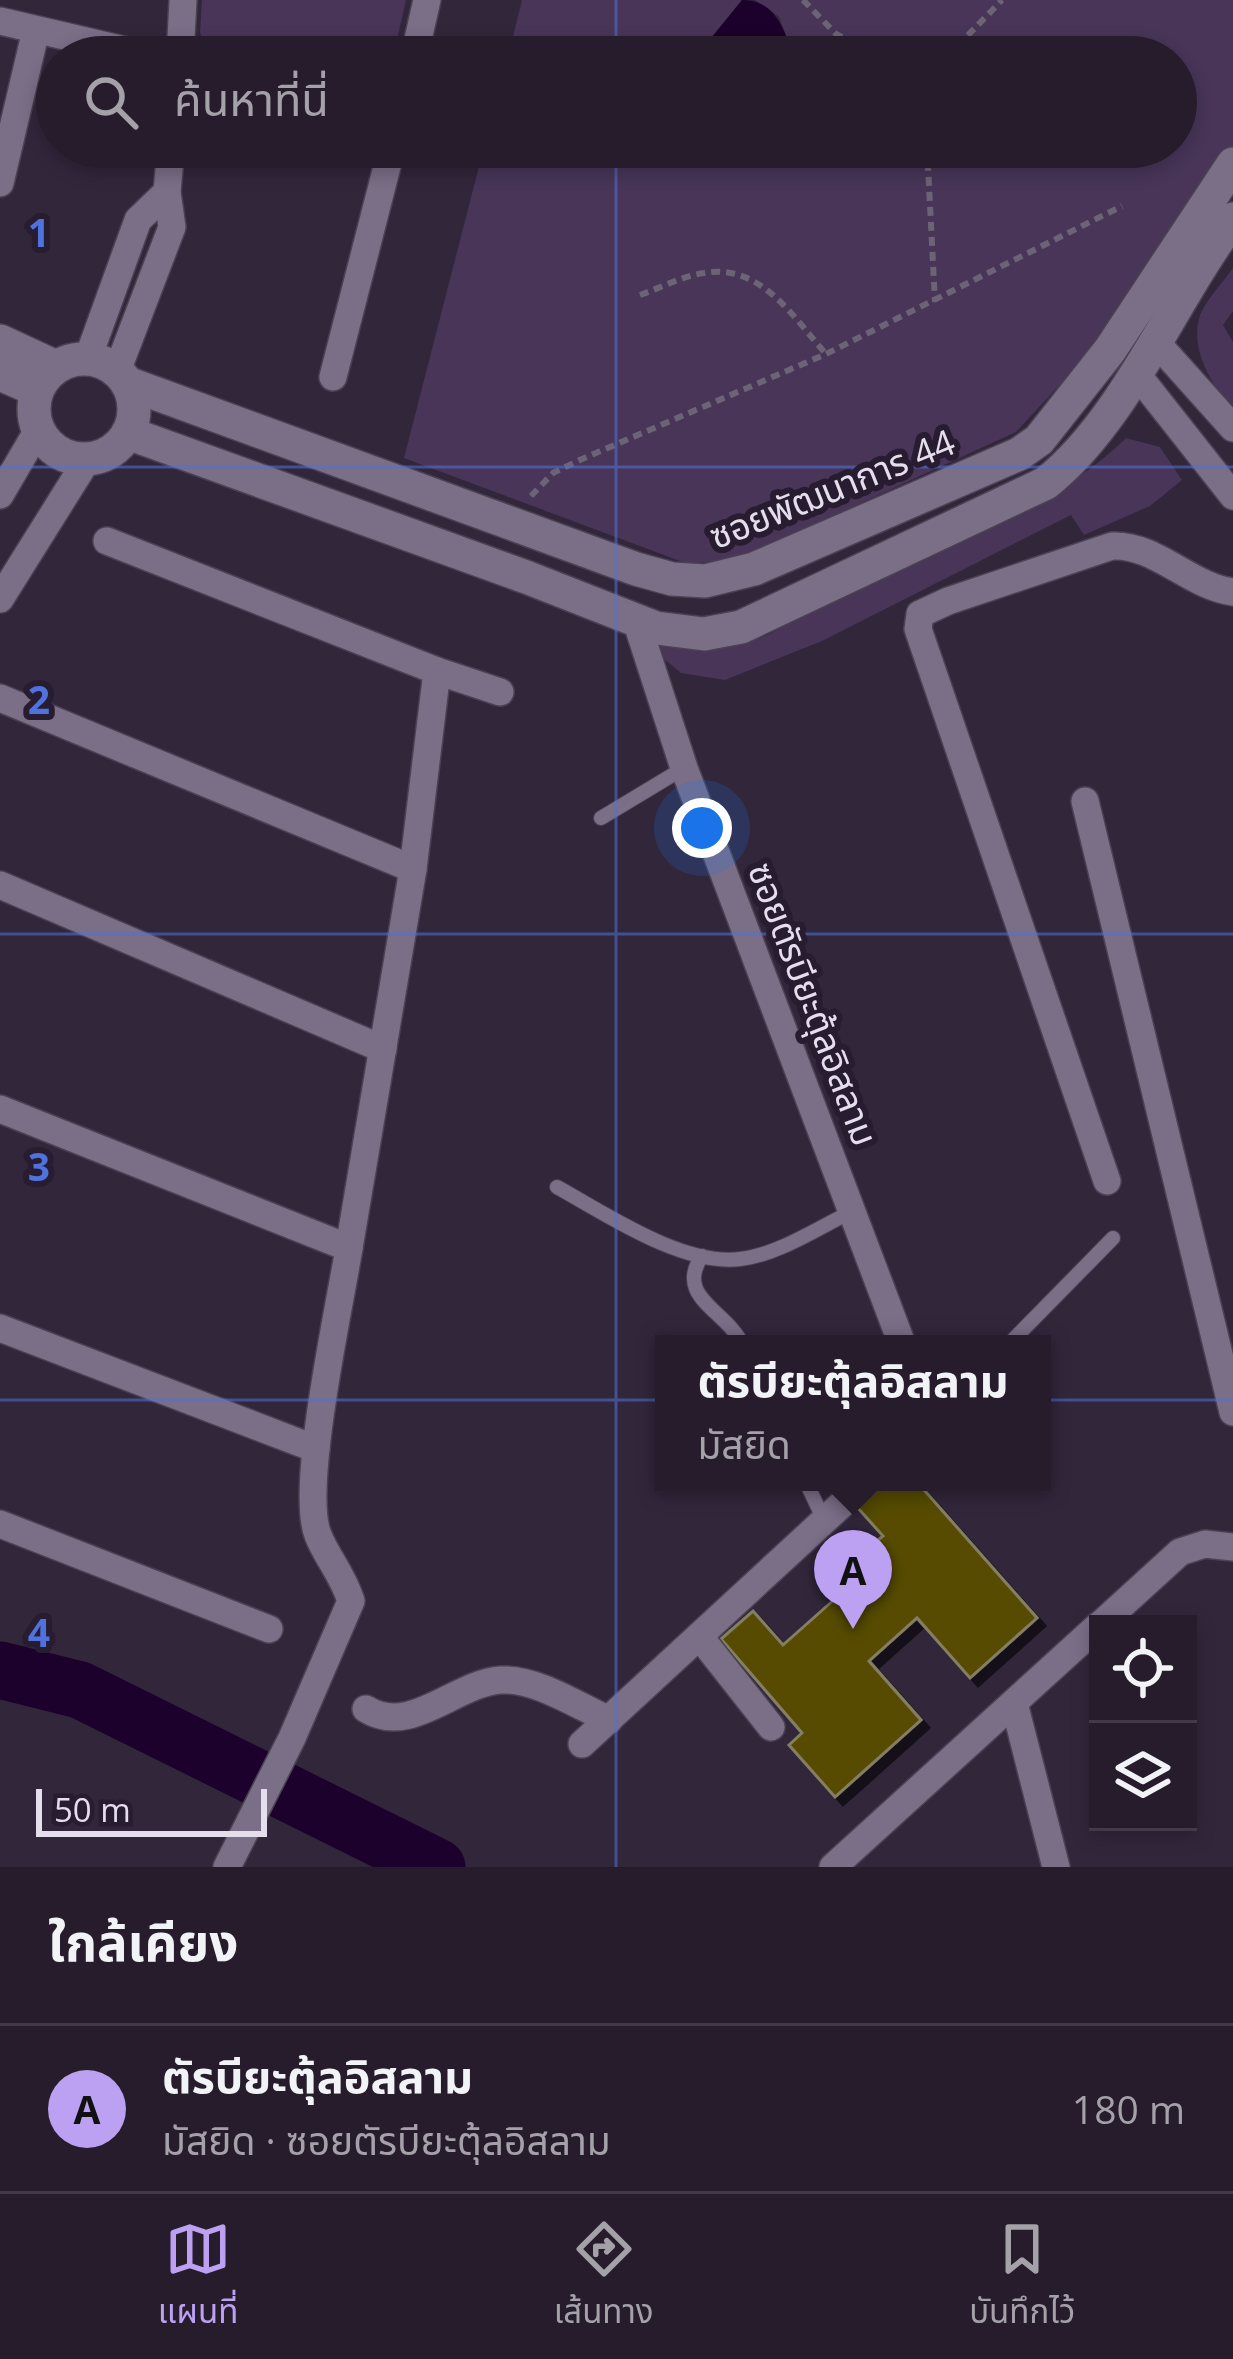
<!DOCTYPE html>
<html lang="th">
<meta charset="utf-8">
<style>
body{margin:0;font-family:"Open Sans","Noto Sans Thai",sans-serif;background:#322938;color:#f1f3f6}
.controls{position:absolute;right:36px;bottom:36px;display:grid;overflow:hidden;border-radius:0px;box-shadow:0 6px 18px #0003}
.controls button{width:108px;height:108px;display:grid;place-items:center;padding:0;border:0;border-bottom:3px solid #423a48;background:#261c2c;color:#f1f3f6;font:60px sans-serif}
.scale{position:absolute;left:36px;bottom:30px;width:231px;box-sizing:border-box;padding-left:12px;border:6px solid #e5deec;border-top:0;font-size:33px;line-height:42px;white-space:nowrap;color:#e5deec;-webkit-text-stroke:9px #281c31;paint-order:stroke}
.you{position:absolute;left:702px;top:828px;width:42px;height:42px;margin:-30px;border:9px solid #fff;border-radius:50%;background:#1a73e8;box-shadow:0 0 0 18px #1a73e833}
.badge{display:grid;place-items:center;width:78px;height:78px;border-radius:50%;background:#bca0f2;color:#111;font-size:39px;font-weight:700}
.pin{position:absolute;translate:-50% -99px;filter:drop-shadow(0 3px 6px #0008)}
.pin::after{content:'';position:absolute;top:63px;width:42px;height:36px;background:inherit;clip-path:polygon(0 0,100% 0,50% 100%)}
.popup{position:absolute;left:655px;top:1335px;width:396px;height:156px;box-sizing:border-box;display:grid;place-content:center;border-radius:0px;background:#261c2c;filter:drop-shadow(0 3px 9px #0005);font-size:39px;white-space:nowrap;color:#a4a1a9}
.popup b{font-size:45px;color:#f1f3f6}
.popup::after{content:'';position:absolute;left:50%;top:100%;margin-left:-24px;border:24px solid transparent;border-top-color:#261c2c}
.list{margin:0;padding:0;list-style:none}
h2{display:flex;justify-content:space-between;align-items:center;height:156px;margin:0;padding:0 48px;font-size:51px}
h2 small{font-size:39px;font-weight:400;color:#a4a1a9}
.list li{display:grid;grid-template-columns:78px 1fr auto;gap:36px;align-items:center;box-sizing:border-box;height:168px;padding:0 48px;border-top:3px solid #423a48}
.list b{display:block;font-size:45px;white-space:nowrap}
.list p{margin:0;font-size:39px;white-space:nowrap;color:#a4a1a9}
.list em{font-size:39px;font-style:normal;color:#a4a1a9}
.icon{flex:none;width:66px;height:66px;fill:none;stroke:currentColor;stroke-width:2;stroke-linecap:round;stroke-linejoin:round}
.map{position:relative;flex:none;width:1233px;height:1867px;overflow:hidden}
.search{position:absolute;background:#261c2c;box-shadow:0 6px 18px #0003;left:36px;right:36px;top:36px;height:132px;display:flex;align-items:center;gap:30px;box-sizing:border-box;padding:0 42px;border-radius:66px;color:#a4a1a9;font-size:45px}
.sheet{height:324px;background:#261c2c}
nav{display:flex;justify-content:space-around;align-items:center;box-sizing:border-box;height:168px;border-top:3px solid #423a48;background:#261c2c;font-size:33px;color:#a4a1a9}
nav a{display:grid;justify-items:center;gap:6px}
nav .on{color:#bca0f2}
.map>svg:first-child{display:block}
</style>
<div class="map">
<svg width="1233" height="1867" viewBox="0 0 1233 1867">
<defs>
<filter id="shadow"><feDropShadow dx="8" dy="8" stdDeviation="0" flood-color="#0009"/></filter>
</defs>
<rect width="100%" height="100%" fill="#32263b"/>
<g fill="#483558">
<polygon points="202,0 406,0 393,57 238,57 206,49 200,33"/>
<polygon points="522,0 742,0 712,37 706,57 508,57"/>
<polygon points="755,0 1233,0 1233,152 1106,335 1016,432 741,558 688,564 404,458 484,147 1176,147 1176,57 794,57 779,17"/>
<path d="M 1233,268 L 1233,311 L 1223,325 L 1233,342 L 1233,410 C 1212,385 1189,350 1200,315 C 1206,300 1223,282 1233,268 Z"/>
<path d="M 1126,438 L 1160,447 L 1182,480 L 1150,506 L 1084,535 L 1071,515 L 822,641 L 725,680 L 681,673 L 658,654 L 653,639 C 688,645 719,648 754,640 C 779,633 803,612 827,601 C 923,556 1051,512 1126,438 Z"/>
</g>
<path fill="#1b012b" d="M 742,0 C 776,0 784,30 794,57 L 706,57 L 712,37 Z"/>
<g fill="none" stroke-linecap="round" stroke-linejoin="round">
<polyline stroke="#1b012b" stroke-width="57" points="0,1670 80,1690 437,1867"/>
</g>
<polygon fill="#564c03" stroke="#847f63" stroke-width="3" filter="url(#shadow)" points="886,1482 917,1482 1037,1618 970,1678 917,1618 869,1661 921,1720 835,1797 789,1745 802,1733 721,1639 753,1611 783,1645 872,1566 861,1554 883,1536 857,1507"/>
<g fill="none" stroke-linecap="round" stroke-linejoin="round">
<g stroke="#4a4152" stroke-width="16">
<g id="service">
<polyline points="601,818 684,768"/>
<path d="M 557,1187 C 606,1214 682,1266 740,1259 C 778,1255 819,1227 853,1211"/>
<path d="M 702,1256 C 674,1297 726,1310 742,1344"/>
<polyline points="1009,1344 1113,1238"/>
<polyline points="806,1482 824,1520"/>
</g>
</g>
<g stroke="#4a4152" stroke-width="30">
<g id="minor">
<polyline points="0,21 154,57"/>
<polyline points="180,57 183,0"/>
<polyline points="414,57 427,0"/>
<polyline points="0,183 36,30"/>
<polyline points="1155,341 1233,428"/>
<polyline points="88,358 138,220 167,192"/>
<polyline points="117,371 172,227 167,192 171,147"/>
<polyline points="1136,373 1233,496"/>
<polyline points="333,377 392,147"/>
<polyline points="0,495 38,430"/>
<polyline points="0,599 87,460"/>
<polyline points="636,620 684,768 902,1344"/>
<polyline points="437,671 500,692"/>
<polyline points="0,698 413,869"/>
<polyline points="1085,801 1233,1412"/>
<polyline points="0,885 383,1049"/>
<polyline points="0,1109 349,1248 413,869 437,671 107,541"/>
<path d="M 1107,1181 L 918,629 L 920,614 L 948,601 L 1112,546 C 1156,544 1189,586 1233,592"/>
<polyline points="0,1328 316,1449"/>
<polyline points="0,1524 269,1629"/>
<polyline points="1101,1624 1180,1552 1205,1544 1233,1547"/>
<polyline points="700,1637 771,1727"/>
<polyline points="1014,1703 1056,1867"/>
<path d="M 366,1709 C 411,1737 455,1683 501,1680 C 536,1678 578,1706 609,1720"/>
<polyline points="582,1744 866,1482"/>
<path d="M 227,1867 L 292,1738 L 351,1601 C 342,1573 327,1558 318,1535 C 299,1489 340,1305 349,1248"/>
<polyline points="833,1867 1098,1626"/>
</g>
</g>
<g stroke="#4a4152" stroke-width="36">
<g id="tertiary">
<polyline points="0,341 56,367"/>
<circle cx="84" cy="409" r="50"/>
<polyline points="0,374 37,390"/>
<polyline points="127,383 636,569 672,579 705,581 754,569 1019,454 1039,440 1110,350 1233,164"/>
<path d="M 128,433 L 526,577 L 656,628 L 704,634 L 741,627 L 1046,483 C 1125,420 1172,300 1233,219"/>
</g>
</g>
<g stroke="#6d6376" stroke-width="6" stroke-dasharray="9 6" stroke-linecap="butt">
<polyline points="803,0 836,34 881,57"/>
<polyline points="947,57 1002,0"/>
<polyline points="927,147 935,302"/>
<path d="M 640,295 C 660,288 682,276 704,273 C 761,263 793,317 826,354"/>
<polyline points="531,496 553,473 582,459 826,354 1122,206"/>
</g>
<use href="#service" stroke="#7b6e87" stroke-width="14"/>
<use href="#minor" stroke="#7b6e87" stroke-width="27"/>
<use href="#tertiary" stroke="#7b6e87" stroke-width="33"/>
</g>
<path fill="none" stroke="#4f72dd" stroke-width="3" stroke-opacity="0.55" d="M 616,0 L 616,57M 616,147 L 616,1867M 0,467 L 1233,467M 0,934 L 1233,934M 0,1400 L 1233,1400"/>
<g text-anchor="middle" stroke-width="12" stroke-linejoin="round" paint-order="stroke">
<g font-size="36" fill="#e5deec" stroke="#281c31">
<text transform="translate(832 489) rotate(-22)" y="13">ซอยพัฒนาการ 44</text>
<text transform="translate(813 1004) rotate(69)" y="13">ซอยตัรบียะตุ้ลอิสลาม</text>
</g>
</g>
<g font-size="39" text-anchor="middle" font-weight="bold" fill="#4f72dd" stroke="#281c31" stroke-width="12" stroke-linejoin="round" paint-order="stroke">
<text x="39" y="247">1</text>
<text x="39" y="714">2</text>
<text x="39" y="1181">3</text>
<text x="39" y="1647">4</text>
</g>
</svg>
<div class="controls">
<button><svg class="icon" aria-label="locate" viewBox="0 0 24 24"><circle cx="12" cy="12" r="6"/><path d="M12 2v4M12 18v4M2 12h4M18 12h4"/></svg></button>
<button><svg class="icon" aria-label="layers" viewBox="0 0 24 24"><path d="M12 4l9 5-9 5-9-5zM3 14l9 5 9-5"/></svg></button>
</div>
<div class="scale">50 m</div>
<div class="you"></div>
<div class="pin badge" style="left:853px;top:1629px">A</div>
<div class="popup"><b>ตัรบียะตุ้ลอิสลาม</b>มัสยิด</div>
<div class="search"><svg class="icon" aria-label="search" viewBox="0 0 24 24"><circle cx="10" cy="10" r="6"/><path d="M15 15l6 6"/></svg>ค้นหาที่นี่</div>
</div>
<section class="sheet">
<h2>ใกล้เคียง<small></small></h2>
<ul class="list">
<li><span class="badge">A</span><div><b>ตัรบียะตุ้ลอิสลาม</b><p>มัสยิด · ซอยตัรบียะตุ้ลอิสลาม</p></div><em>180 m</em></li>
</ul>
</section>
<nav>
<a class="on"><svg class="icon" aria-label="map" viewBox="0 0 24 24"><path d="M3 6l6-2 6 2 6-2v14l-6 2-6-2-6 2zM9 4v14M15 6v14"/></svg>แผนที่</a>
<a><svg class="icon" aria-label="directions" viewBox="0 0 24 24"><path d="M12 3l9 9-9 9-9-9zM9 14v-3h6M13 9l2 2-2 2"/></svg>เส้นทาง</a>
<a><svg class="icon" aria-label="saved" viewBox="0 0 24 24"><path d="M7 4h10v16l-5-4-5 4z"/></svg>บันทึกไว้</a>
</nav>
